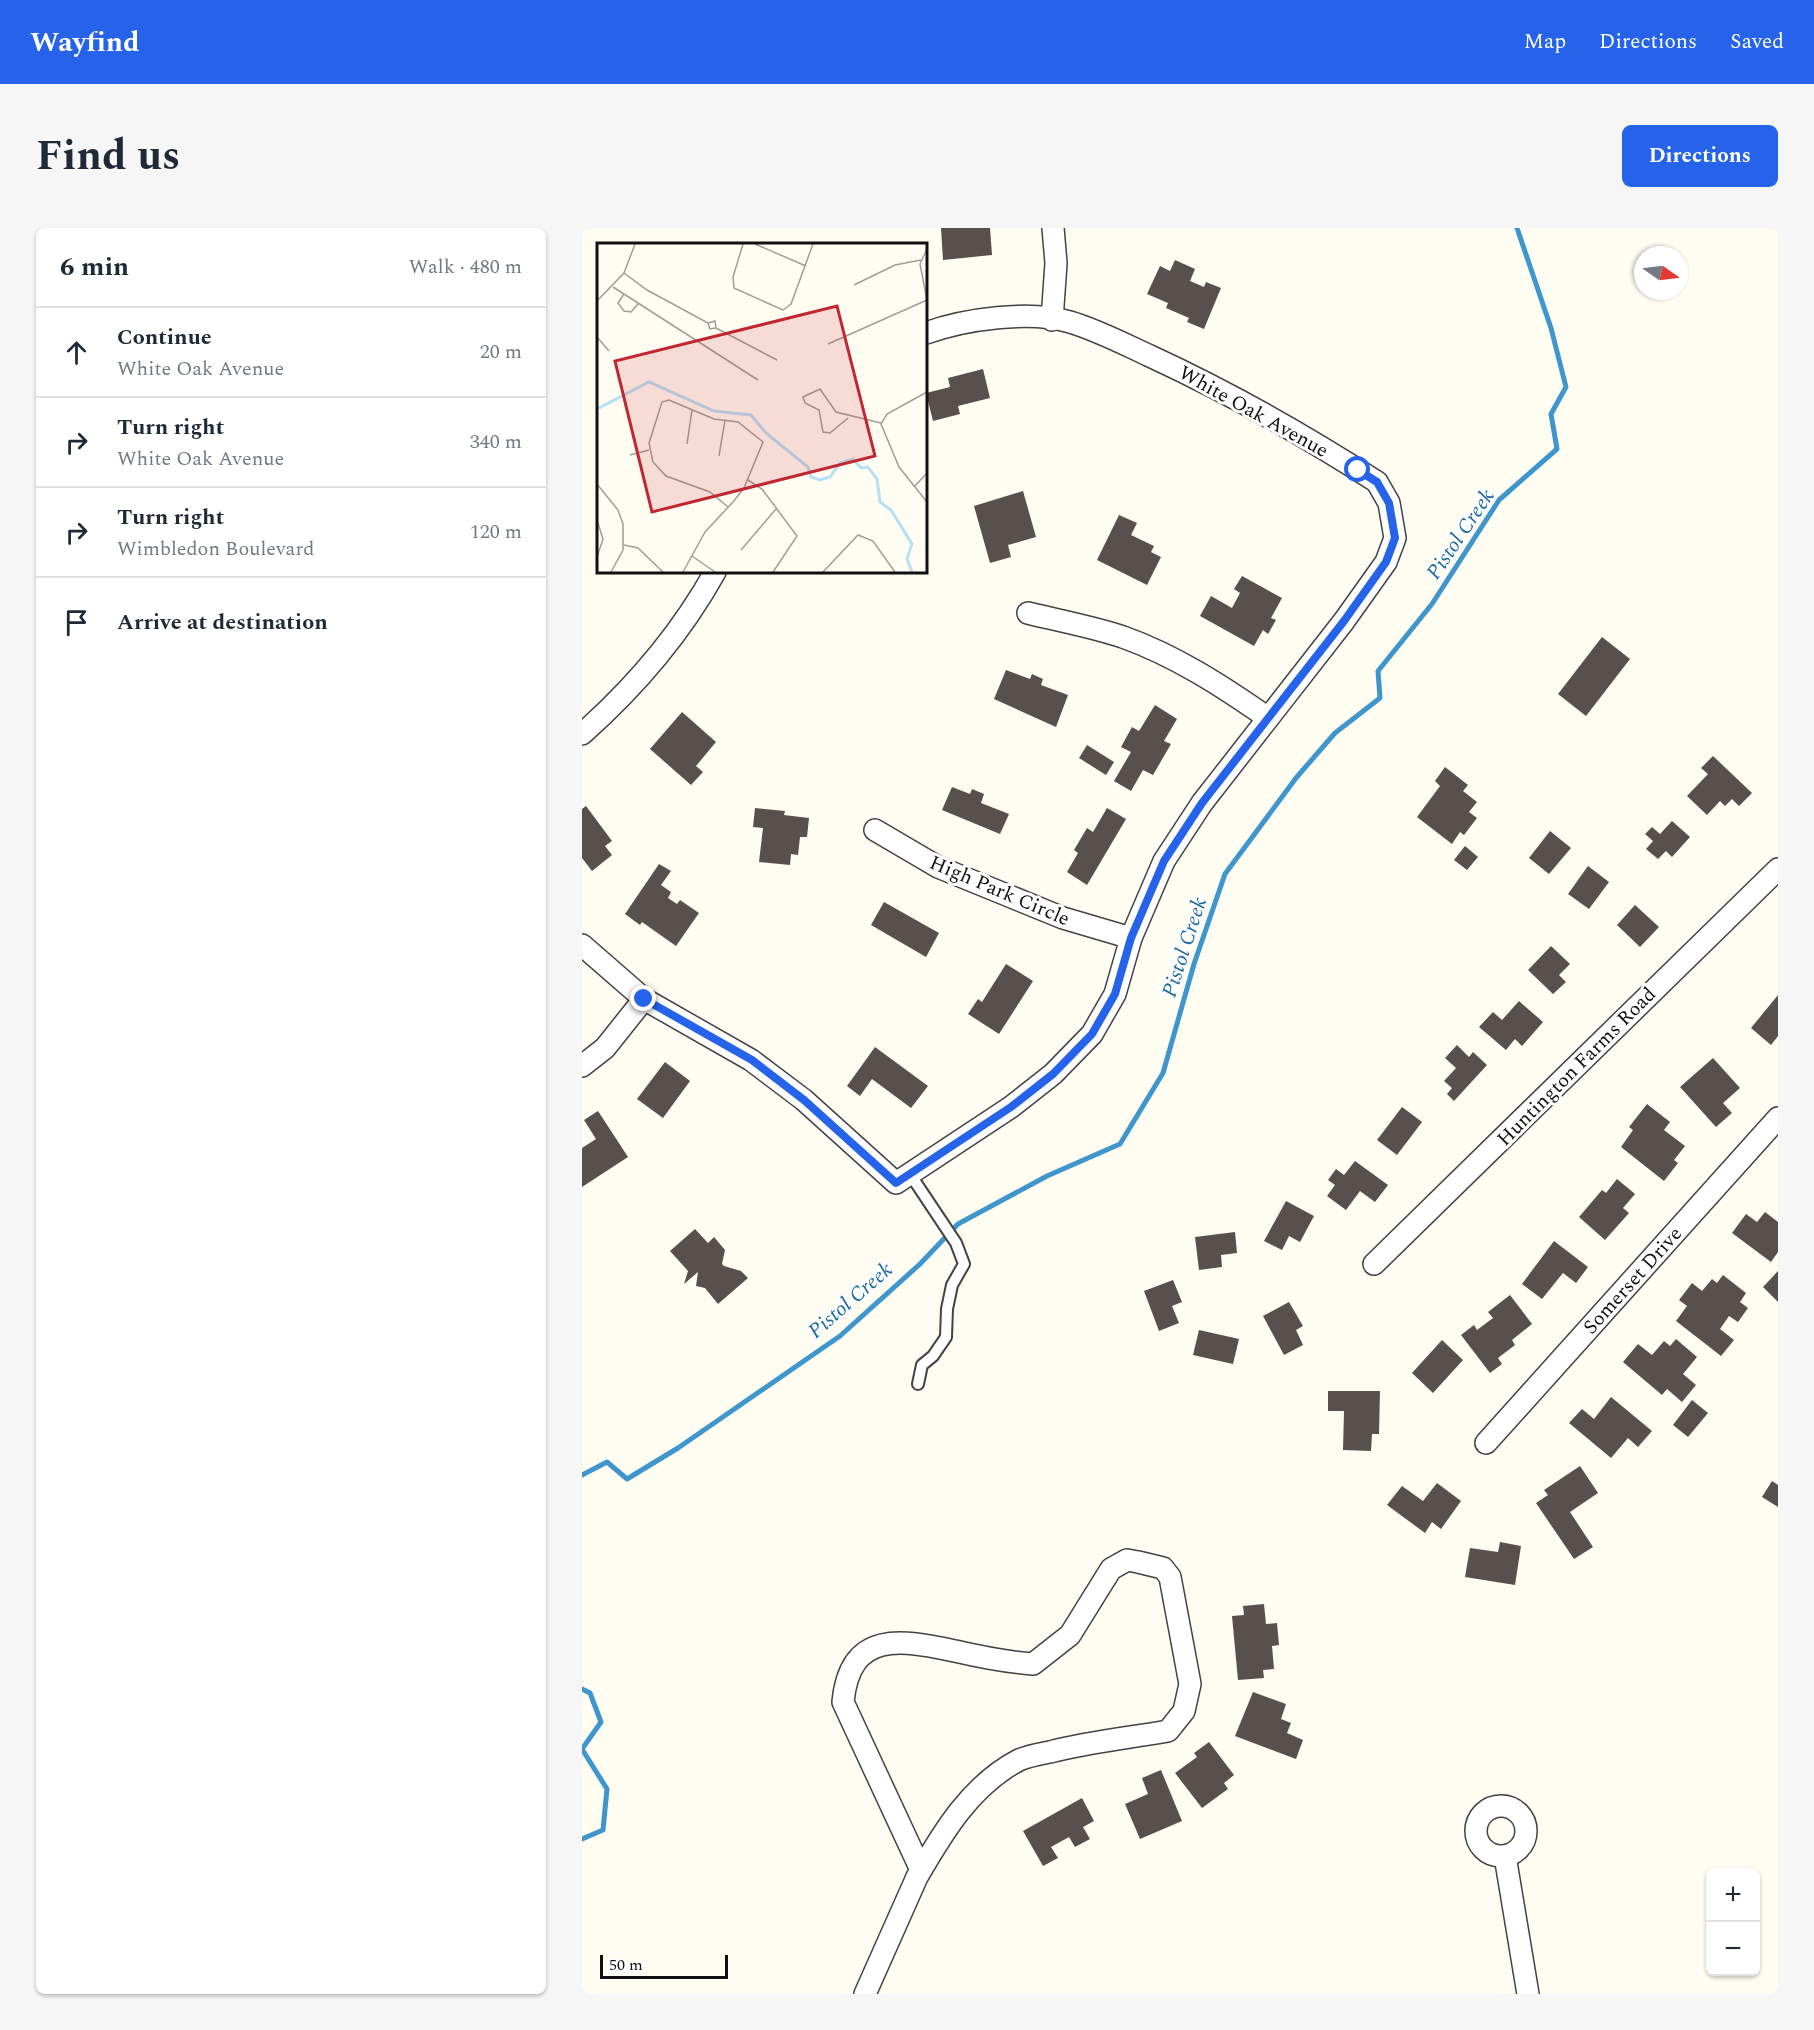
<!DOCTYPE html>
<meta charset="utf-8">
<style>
body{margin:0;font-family:Spectral,serif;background:#f6f6f7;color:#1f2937}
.controls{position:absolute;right:18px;bottom:18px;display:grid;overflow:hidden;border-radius:9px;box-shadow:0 2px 4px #0004}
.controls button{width:54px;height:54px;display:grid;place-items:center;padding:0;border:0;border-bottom:2px solid #e0e1e3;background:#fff;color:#1f2937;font:30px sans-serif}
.compass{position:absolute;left:1052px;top:18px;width:54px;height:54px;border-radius:50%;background:#fff;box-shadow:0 2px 4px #0004;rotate:104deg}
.scale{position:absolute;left:18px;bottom:15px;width:128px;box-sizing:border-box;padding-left:6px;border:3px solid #101010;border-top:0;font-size:16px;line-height:21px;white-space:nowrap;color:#101010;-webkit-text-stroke:4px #fff;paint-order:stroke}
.stop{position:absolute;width:18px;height:18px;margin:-14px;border:4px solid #2563eb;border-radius:50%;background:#fff}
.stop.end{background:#2563eb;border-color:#fff;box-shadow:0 2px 6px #0008}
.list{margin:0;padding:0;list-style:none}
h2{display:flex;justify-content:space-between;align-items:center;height:78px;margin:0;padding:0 24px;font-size:26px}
h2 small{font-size:20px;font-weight:400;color:#747a83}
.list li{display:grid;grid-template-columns:39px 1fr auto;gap:18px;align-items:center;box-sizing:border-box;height:90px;padding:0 24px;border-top:2px solid #e0e1e3}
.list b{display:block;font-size:22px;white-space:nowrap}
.list p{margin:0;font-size:20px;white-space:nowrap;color:#747a83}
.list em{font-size:20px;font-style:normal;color:#747a83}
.icon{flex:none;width:33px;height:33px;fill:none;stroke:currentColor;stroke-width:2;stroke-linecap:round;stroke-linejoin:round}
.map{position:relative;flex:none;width:1196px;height:1766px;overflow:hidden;border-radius:9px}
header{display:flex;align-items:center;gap:36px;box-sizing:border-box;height:84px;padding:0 30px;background:#2563eb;color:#fff}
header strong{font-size:28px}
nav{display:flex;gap:33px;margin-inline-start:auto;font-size:21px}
.intro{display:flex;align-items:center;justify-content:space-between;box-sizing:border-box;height:144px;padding:0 36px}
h1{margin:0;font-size:42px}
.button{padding:15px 27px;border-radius:9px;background:#2563eb;color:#fff;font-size:21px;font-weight:700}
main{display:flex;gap:36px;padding:0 36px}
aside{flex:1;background:#fff;border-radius:9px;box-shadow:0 2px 4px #0004}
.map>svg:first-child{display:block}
</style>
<header>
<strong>Wayfind</strong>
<nav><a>Map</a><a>Directions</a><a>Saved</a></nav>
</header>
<div class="intro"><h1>Find us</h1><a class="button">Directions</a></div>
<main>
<aside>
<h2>6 min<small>Walk · 480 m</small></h2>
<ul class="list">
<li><svg class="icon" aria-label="ahead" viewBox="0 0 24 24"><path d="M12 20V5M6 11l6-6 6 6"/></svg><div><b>Continue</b><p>White Oak Avenue</p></div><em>20 m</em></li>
<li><svg class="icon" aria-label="right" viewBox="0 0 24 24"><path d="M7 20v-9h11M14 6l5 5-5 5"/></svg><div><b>Turn right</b><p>White Oak Avenue</p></div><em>340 m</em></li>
<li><svg class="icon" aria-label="right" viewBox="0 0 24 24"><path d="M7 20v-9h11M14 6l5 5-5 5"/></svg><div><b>Turn right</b><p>Wimbledon Boulevard</p></div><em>120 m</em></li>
<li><svg class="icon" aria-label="arrive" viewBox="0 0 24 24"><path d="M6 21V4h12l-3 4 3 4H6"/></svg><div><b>Arrive at destination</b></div></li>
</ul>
</aside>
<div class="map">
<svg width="1196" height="1766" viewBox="0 0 1196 1766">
<rect width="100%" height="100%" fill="#fffcf2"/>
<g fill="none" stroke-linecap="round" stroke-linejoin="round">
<g stroke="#3e96cd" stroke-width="5">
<polyline points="0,1247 25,1234 45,1251 96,1220 258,1108 338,1036 376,996 465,948 538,916 581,845 612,736 643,646 714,550 753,505 798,470 796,443 850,376 917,272 975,221 969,186 984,159 969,100 935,0"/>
<polyline points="0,1461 8,1465 19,1494 0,1521 25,1561 21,1602 0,1611"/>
</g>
</g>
<g fill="#58504c">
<polygon points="359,0 408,0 410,27 361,32"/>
<polygon points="593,32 613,41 608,53 622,59 624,54 639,60 622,101 605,94 607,90 584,80 586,75 565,66 578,38 588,43"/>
<polygon points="401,141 408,170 376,178 378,186 351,193 344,165 368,159 366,150"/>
<polygon points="441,263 454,309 426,317 429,329 408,335 392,278"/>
<polygon points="537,287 555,295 549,307 572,318 569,324 579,329 565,357 515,332"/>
<polygon points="660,348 700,370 689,390 694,392 686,406 681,402 672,418 618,388 629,368 650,380 658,365 652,361"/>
<polygon points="1020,409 1048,431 1004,488 976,466"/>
<polygon points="424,442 448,451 450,446 461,451 459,457 486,467 474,499 412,471"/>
<polygon points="573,477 595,491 582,513 589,516 571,547 561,542 549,563 532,553 549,524 539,519 550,499 557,503"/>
<polygon points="100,484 134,514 114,538 121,544 109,557 68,521"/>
<polygon points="505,517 532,534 524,547 497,530"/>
<polygon points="1131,528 1170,565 1157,578 1150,571 1143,578 1138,573 1125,587 1105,568 1126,546 1119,540"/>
<polygon points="863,539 886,557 881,563 895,574 887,584 895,590 882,607 878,604 870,616 835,589 858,558 853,553"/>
<polygon points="370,559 388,566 390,561 402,566 399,575 427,586 418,606 360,582"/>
<polygon points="4,578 30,613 23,618 30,627 10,643 0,630 0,581"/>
<polygon points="173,580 203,583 202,587 227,590 225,609 218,609 216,627 209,626 208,637 177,634 181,600 171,599"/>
<polygon points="525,580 544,591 505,657 485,644 496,625 492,622 505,600 511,604"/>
<polygon points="1090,593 1108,609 1090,629 1084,623 1076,631 1064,621 1071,613 1063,606 1070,599 1078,606"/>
<polygon points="968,603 989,620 967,646 947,630"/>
<polygon points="883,618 896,629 885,642 872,632"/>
<polygon points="77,636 89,643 79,657 89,664 86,670 95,676 98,672 117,685 94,718 60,694 58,697 43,686"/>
<polygon points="1006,638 1027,654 1007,681 986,666"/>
<polygon points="302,674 357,705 344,729 289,697"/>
<polygon points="1053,677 1077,699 1058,719 1035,697"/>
<polygon points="969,718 988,736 977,747 984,754 971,766 946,742"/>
<polygon points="424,736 451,753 417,806 386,786 396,771 400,774"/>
<polygon points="1196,767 1196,808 1189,817 1169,800"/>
<polygon points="937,773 961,794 940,818 933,811 924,822 897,799 911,784 920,792"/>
<polygon points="875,817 887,829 891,824 905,837 872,873 865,866 870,860 862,853 874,840 863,830"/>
<polygon points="293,819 346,858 329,880 290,851 278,868 265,858"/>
<polygon points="1131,830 1158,860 1141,875 1150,885 1134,899 1098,859"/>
<polygon points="83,834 108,853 81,890 55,871"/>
<polygon points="1065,876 1088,894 1082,902 1103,918 1092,932 1096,935 1082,953 1039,919 1051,902 1047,899"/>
<polygon points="820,879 840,894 815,927 795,912"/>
<polygon points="16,883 46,929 0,959 0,920 14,911 2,892"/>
<polygon points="773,933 806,957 793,974 778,963 764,982 745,968 753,957 746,952 754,941 762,947"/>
<polygon points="1035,951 1053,966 1041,980 1047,985 1023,1012 997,989 1020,962 1024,965"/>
<polygon points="704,973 732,988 718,1014 707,1008 700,1022 682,1013"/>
<polygon points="1183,984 1196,994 1196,1024 1189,1034 1150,1005 1164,986 1175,994"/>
<polygon points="113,1001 126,1015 132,1009 143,1022 140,1036 142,1038 159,1043 166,1050 136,1076 123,1060 114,1058 116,1044 102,1056 106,1043 88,1023"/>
<polygon points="653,1004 655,1025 639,1027 640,1039 617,1042 613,1009"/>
<polygon points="972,1013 1006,1039 994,1055 981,1045 960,1071 940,1056"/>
<polygon points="1196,1043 1196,1074 1181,1059"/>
<polygon points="1141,1047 1164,1065 1158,1074 1166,1080 1156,1094 1147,1088 1138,1101 1152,1112 1139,1128 1094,1093 1105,1078 1097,1072 1110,1055 1120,1063 1130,1051 1135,1055"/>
<polygon points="591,1052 600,1074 590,1078 597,1095 577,1103 562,1063"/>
<polygon points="928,1067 950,1096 930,1112 933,1117 916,1130 920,1136 908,1145 879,1107 892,1097 895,1102 911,1090 906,1084"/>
<polygon points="707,1074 721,1098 714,1102 721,1117 702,1127 681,1088"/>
<polygon points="617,1102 657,1111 651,1136 611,1127"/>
<polygon points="1094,1111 1115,1129 1101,1146 1114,1157 1100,1174 1085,1161 1080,1167 1041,1134 1056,1116 1070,1127 1082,1113 1088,1118"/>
<polygon points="860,1112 881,1132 851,1165 830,1145"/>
<polygon points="746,1163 798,1163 797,1206 790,1206 789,1223 761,1222 762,1183 746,1183"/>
<polygon points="1029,1169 1070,1203 1056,1219 1046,1210 1029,1230 987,1195 1000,1181 1012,1191"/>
<polygon points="1110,1172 1126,1185 1106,1209 1091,1197"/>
<polygon points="998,1238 1016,1265 988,1284 1011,1319 992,1331 954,1275 966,1267 962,1262"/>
<polygon points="1190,1253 1196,1257 1196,1279 1180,1269"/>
<polygon points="855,1255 879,1273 859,1301 850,1294 843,1305 805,1277 820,1258 841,1273"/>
<polygon points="918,1314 939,1318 933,1357 883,1349 888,1320 916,1324"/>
<polygon points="682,1376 684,1396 695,1395 697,1417 690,1418 692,1441 681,1442 682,1450 656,1452 650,1388 662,1387 661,1378"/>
<polygon points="671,1464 704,1476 699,1491 709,1495 705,1505 721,1512 714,1531 653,1508"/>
<polygon points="627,1514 652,1547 642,1555 646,1561 620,1580 593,1545 615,1529 612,1525"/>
<polygon points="579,1542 600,1593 558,1611 543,1576 566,1566 560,1550"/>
<polygon points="500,1570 512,1593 501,1599 508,1611 493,1619 487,1609 469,1619 476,1630 461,1638 441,1603"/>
</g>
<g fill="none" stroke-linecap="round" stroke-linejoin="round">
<g stroke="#434343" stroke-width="14">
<polyline id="service" points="328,946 374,1015 382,1036 370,1057 365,1081 364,1109 351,1128 340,1137 336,1156"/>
</g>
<g stroke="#434343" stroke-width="24">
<g id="minor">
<polyline points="470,92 474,35 471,0"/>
<path d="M 446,385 C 478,393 511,399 541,409 C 594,428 640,458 686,490"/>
<path d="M 0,506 C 52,460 99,405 133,344"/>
<polyline points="293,602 356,639 481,690 549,710"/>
<path d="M 0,717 L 62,771 L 169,832 L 222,872 L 314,955 L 429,879 L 471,846 L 510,806 L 533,766 L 549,710 L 582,633 L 620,575 L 762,393 L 804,334 L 813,310 L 807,275 L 795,254 C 722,207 646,164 568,128 C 542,116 515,102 488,94 C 447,82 383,91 344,105"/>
<polyline points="0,838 23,820 62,771"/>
<polyline points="792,1036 1196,641"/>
<polyline points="904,1215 1196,890"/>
<circle cx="919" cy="1603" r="25"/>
<polyline points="923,1628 946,1766"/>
<path d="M 283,1766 L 335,1649 C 361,1604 389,1557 437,1532 C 446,1528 458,1526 468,1524 C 506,1514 546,1510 586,1503 L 602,1483 L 608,1456 L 588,1349 L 581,1340 L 556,1334 L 545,1332 L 529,1341 L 488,1407 L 451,1436 C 424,1434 399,1429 373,1423 C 320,1412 268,1401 261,1474 L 339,1642"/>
</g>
</g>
<use href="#service" stroke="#fff" stroke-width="10"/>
<use href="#minor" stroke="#fff" stroke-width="21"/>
</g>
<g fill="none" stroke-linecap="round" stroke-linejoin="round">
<polyline stroke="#2563eb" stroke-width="8" points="62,771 170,832 222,872 314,955 429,879 471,846 510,806 533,766 549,710 582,633 620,575 762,393 804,334 813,310 807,275 795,254 776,242"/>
</g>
<g text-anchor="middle" stroke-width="6" stroke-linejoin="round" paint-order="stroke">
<g font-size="20" fill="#101010" stroke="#fff">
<text transform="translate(672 183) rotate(29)" y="7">White Oak Avenue</text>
<text transform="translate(418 662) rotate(23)" y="7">High Park Circle</text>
<text transform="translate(994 838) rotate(-45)" y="7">Huntington Farms Road</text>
<text transform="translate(1050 1052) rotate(-48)" y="7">Somerset Drive</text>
</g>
<g font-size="21" font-style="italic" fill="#1868a2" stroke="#fff">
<text transform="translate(878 306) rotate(-56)" y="7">Pistol Creek</text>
<text transform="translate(602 719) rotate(-72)" y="7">Pistol Creek</text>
<text transform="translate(268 1072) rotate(-41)" y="7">Pistol Creek</text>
</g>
</g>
<g transform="translate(15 15)">
<rect width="330" height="330" fill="#fffcf2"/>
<path fill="none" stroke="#b7dff6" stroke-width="3" d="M 0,166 L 52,139 L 117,168 L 154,172 L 169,190 L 211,224 L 214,234 L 223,237 L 233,234 L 243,220 L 256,216 L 264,225 L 271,224 L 280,236 L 283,259 L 294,267 L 315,301 L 310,316 L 315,329"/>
<path fill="none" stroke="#9f9e98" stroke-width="1.5" d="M 146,1 L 136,34 L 137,45 L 186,67 L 194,61 L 216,1M 158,1 L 209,23M 27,30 L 50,47 L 111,80 L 113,86 L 119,85 L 118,78 L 111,80M 257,42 L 298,22 L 324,17M 16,44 L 161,137M 27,51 L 21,60 L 27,68 L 34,69 L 41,61M 330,57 L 323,21 L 330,6M 0,58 L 27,30 L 38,1M 119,85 L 180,117M 0,94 L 12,108M 231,101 L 330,57M 330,149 L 290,171 L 284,181 L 302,224 L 330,259M 251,175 L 233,190 L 226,189 L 222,167 L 208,160 L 206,154 L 223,146 L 239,169 L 284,180M 90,201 L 95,167M 33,212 L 52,207M 122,213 L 128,177M 151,237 L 165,246 L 200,293 L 176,329M 0,241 L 21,267 L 26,281 L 26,307 L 14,329M 317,244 L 330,230M 0,277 L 6,296 L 0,314M 27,302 L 41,305 L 66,329M 144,307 L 179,266M 95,313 L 118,329M 86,329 L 108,289 L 136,259 L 147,245 L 166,199 L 141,179 L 117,176 L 72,157 L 65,159 L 52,200 L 56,219 L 69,233 L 113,249 L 131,264M 226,329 L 261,292 L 276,298 L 298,329"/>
<path fill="#c02731" fill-opacity="0.15" stroke="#c02731" stroke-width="3" d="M 240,63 L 278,213 L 55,269 L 18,118 Z"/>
<rect width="330" height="330" fill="none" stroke="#101010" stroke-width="3"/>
</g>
</svg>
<div class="controls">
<button>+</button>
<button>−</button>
</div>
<svg class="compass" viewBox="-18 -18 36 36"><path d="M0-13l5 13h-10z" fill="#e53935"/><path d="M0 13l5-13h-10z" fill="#747a83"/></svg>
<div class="scale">50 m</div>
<div class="stop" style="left:776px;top:242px"></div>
<div class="stop end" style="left:62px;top:771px"></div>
</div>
</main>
